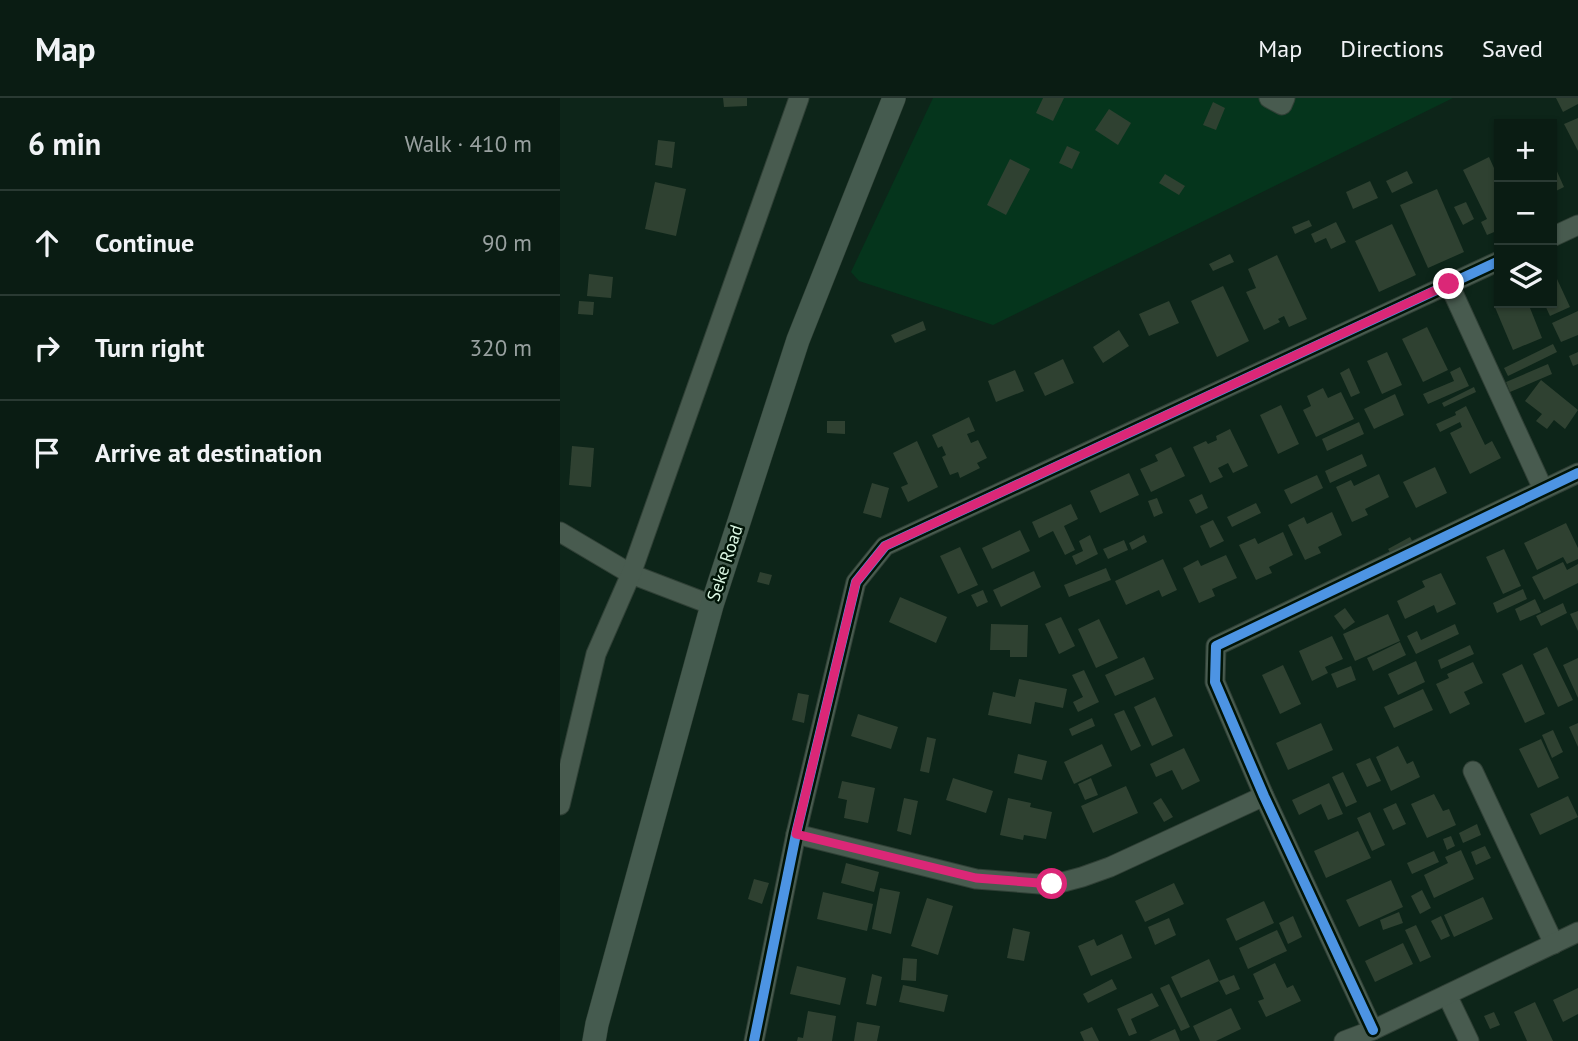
<!DOCTYPE html>
<meta charset="utf-8">
<style>
body{margin:0;font-family:"PT Sans",sans-serif;background:#182921;color:#f1f3f6}
.controls{position:absolute;right:21px;top:21px;display:grid;overflow:hidden;border-radius:0px;box-shadow:0 2px 5px #0004}
.controls button{width:63px;height:63px;display:grid;place-items:center;padding:0;border:0;border-bottom:2px solid #2a3a33;background:#0a1c13;color:#f1f3f6;font:35px sans-serif}
.stop{position:absolute;width:21px;height:21px;margin:-16px;border:5px solid #db2777;border-radius:50%;background:#fff}
.stop.end{background:#db2777;border-color:#fff;box-shadow:0 2px 7px #0008}
.list{margin:0;padding:0;list-style:none}
h2{display:flex;justify-content:space-between;align-items:center;height:91px;margin:0;padding:0 28px;font-size:30px}
h2 small{font-size:23px;font-weight:400;color:#99a1a0}
.list li{display:grid;grid-template-columns:46px 1fr auto;gap:21px;align-items:center;box-sizing:border-box;height:105px;padding:0 28px;border-top:2px solid #2a3a33}
.list b{display:block;font-size:26px;white-space:nowrap}
.list em{font-size:23px;font-style:normal;color:#99a1a0}
.icon{flex:none;width:38px;height:38px;fill:none;stroke:currentColor;stroke-width:2;stroke-linecap:round;stroke-linejoin:round}
.map{position:relative;flex:none;width:1018px;height:943px;overflow:hidden}
header{display:flex;align-items:center;gap:42px;box-sizing:border-box;height:98px;padding:0 35px;background:#0a1c13;border-bottom:2px solid #2a3a33}
header strong{font-size:33px}
nav{display:flex;gap:38px;margin-inline-start:auto;font-size:24px}
main{display:flex}
aside{flex:1;background:#0a1c13}
.map>svg:first-child{display:block}
</style>
<header>
<strong>Map</strong>
<nav><a>Map</a><a>Directions</a><a>Saved</a></nav>
</header>
<main>
<aside>
<h2>6 min<small>Walk · 410 m</small></h2>
<ul class="list">
<li><svg class="icon" aria-label="ahead" viewBox="0 0 24 24"><path d="M12 20V5M6 11l6-6 6 6"/></svg><div><b>Continue</b></div><em>90 m</em></li>
<li><svg class="icon" aria-label="right" viewBox="0 0 24 24"><path d="M7 20v-9h11M14 6l5 5-5 5"/></svg><div><b>Turn right</b></div><em>320 m</em></li>
<li><svg class="icon" aria-label="arrive" viewBox="0 0 24 24"><path d="M6 21V4h12l-3 4 3 4H6"/></svg><div><b>Arrive at destination</b></div></li>
</ul>
</aside>
<div class="map">
<svg width="1018" height="943" viewBox="0 0 1018 943">
<rect width="100%" height="100%" fill="#0d2519"/>
<polygon fill="#05351c" points="373,0 893,0 433,227 299,183 291,174"/>
<g fill="#2f4131">
<polygon points="163,0 187,0 187,8 164,9"/>
<polygon points="483,0 504,0 493,23 476,15"/>
<polygon points="996,0 1018,0 1018,6 1003,14"/>
<polygon points="653,4 665,10 656,32 643,27"/>
<polygon points="549,11 571,25 558,47 535,32"/>
<polygon points="1018,20 1018,53 1004,26"/>
<polygon points="98,42 115,44 112,70 95,67"/>
<polygon points="507,48 520,54 512,71 499,65"/>
<polygon points="929,59 939,81 939,132 927,137 921,124 927,121 903,72"/>
<polygon points="450,61 470,71 446,117 427,107"/>
<polygon points="995,69 1004,89 992,95 992,71"/>
<polygon points="847,73 853,85 832,95 826,83"/>
<polygon points="605,76 625,88 619,97 599,85"/>
<polygon points="810,83 818,100 793,111 786,94"/>
<polygon points="95,84 126,91 116,138 85,131"/>
<polygon points="877,91 904,154 868,170 840,107"/>
<polygon points="906,104 914,121 903,127 894,109"/>
<polygon points="749,122 752,128 735,136 732,129"/>
<polygon points="776,124 786,144 771,151 766,140 755,145 751,136"/>
<polygon points="832,126 856,177 819,194 795,143"/>
<polygon points="670,156 674,164 653,173 649,166"/>
<polygon points="717,157 747,221 729,229 724,218 718,221 720,224 704,232 686,194 696,190 688,171"/>
<polygon points="29,176 53,179 51,200 27,198"/>
<polygon points="997,181 1010,209 990,218 984,205 992,205 992,183"/>
<polygon points="663,188 689,243 657,259 631,203"/>
<polygon points="19,203 34,204 33,217 18,216"/>
<polygon points="609,203 619,225 589,238 579,216"/>
<polygon points="940,205 968,205 982,240 953,252 934,207"/>
<polygon points="1018,213 1018,237 1001,244 992,225"/>
<polygon points="363,223 366,232 335,245 331,237"/>
<polygon points="867,229 888,272 863,284 842,241"/>
<polygon points="559,232 569,248 543,265 533,249"/>
<polygon points="993,246 997,254 948,278 944,270"/>
<polygon points="827,254 842,287 822,296 807,263"/>
<polygon points="1018,254 1018,266 1013,268 1009,258"/>
<polygon points="503,261 514,285 485,298 474,275"/>
<polygon points="988,266 992,276 950,294 946,284"/>
<polygon points="900,269 909,288 868,306 863,296 894,283 890,274"/>
<polygon points="789,270 800,295 791,299 780,275"/>
<polygon points="455,272 464,293 436,304 428,283"/>
<polygon points="981,282 1018,312 1005,331 994,322 987,331 976,323 982,316 965,303"/>
<polygon points="914,289 916,294 884,309 882,305"/>
<polygon points="763,290 768,300 781,294 794,321 756,339 743,312 751,308 747,298"/>
<polygon points="835,296 844,317 814,331 804,311"/>
<polygon points="721,307 739,346 718,356 700,317"/>
<polygon points="906,308 925,347 932,343 941,360 910,376 890,335 902,329 900,324 880,334 876,326 896,317 895,314"/>
<polygon points="409,319 415,333 407,336 411,345 418,342 427,360 417,365 420,370 400,380 398,374 390,377 382,359 386,357 382,348 378,350 372,337"/>
<polygon points="267,323 285,323 285,336 267,335"/>
<polygon points="799,324 804,336 767,353 762,341"/>
<polygon points="670,331 688,368 673,375 668,365 658,370 663,379 650,385 633,349 646,343 648,346 657,342 656,338"/>
<polygon points="357,343 378,389 348,404 341,389 348,386 333,355"/>
<polygon points="12,348 34,350 31,389 9,387"/>
<polygon points="611,349 625,378 591,394 580,371 598,363 595,357"/>
<polygon points="802,356 807,368 770,385 765,373"/>
<polygon points="875,369 887,395 856,410 843,384"/>
<polygon points="569,375 579,397 540,415 530,393"/>
<polygon points="819,376 829,399 805,411 808,417 792,424 776,389 791,382 794,388"/>
<polygon points="757,377 763,390 731,406 724,392"/>
<polygon points="312,385 329,390 321,420 303,415"/>
<polygon points="642,396 648,410 636,416 629,402"/>
<polygon points="597,400 603,415 594,419 588,403"/>
<polygon points="696,405 701,415 672,429 667,419"/>
<polygon points="511,406 518,421 504,428 515,452 505,457 493,433 479,440 472,424"/>
<polygon points="772,414 782,437 758,449 761,455 745,462 728,427 744,419 747,426"/>
<polygon points="653,422 664,443 650,450 640,428"/>
<polygon points="1006,425 1018,450 1018,461 1007,466 1003,459 977,472 964,445"/>
<polygon points="460,432 470,453 432,471 422,450"/>
<polygon points="723,434 733,457 709,469 712,475 696,482 679,447 695,440 698,446"/>
<polygon points="530,437 538,456 516,467 512,458 523,453 519,443"/>
<polygon points="584,437 587,444 572,452 569,445"/>
<polygon points="850,439 854,446 832,457 828,451"/>
<polygon points="564,442 568,452 548,461 543,451"/>
<polygon points="400,449 418,487 398,496 380,458"/>
<polygon points="944,451 961,488 943,496 926,459"/>
<polygon points="666,457 677,480 652,491 655,498 639,505 623,470 638,462 641,468"/>
<polygon points="603,461 617,492 602,499 599,492 566,507 555,483"/>
<polygon points="1003,464 1007,472 1018,466 1018,485 984,502 972,479"/>
<polygon points="546,470 551,482 509,499 504,487"/>
<polygon points="474,473 481,489 441,509 433,492"/>
<polygon points="200,474 212,477 209,487 197,484"/>
<polygon points="881,475 896,506 877,515 874,507 845,521 837,503 865,489 862,483"/>
<polygon points="963,491 967,501 937,515 933,505"/>
<polygon points="423,492 428,504 417,509 411,497"/>
<polygon points="340,499 387,519 376,545 329,524"/>
<polygon points="975,501 981,514 960,523 955,511"/>
<polygon points="1003,505 1007,515 981,528 976,518"/>
<polygon points="785,510 795,524 784,532 774,518"/>
<polygon points="1018,513 1018,533 1010,516"/>
<polygon points="828,516 840,543 795,563 783,536"/>
<polygon points="501,519 515,548 499,556 485,526"/>
<polygon points="539,521 558,560 536,570 518,531"/>
<polygon points="431,526 468,527 467,559 450,559 450,552 430,552"/>
<polygon points="895,526 899,536 856,556 847,538 857,533 861,542"/>
<polygon points="772,538 783,561 765,569 768,575 752,583 739,553"/>
<polygon points="840,544 846,557 813,573 807,560"/>
<polygon points="910,547 914,556 881,571 878,562"/>
<polygon points="987,549 1013,602 998,609 973,556"/>
<polygon points="584,559 594,581 555,598 545,577"/>
<polygon points="1018,560 1018,600 1003,567"/>
<polygon points="856,563 865,584 838,597 828,576"/>
<polygon points="913,564 923,585 904,594 910,606 890,616 876,586 889,580 887,576"/>
<polygon points="962,566 985,616 965,625 942,576"/>
<polygon points="723,567 741,606 720,616 702,577"/>
<polygon points="791,568 796,582 777,590 771,576"/>
<polygon points="524,572 539,604 518,614 513,604 523,599 512,577"/>
<polygon points="459,581 507,591 503,610 475,604 471,626 428,617 433,594 455,599"/>
<polygon points="863,591 873,612 834,630 824,609"/>
<polygon points="238,595 249,597 244,625 232,622"/>
<polygon points="595,599 613,638 592,648 574,609"/>
<polygon points="564,612 581,648 571,653 554,616"/>
<polygon points="298,616 338,629 331,651 291,638"/>
<polygon points="532,620 535,628 512,638 509,631"/>
<polygon points="761,625 773,652 728,672 716,645"/>
<polygon points="1018,625 1018,649 1009,629"/>
<polygon points="993,632 1003,654 992,660 982,637"/>
<polygon points="367,639 376,641 369,675 360,673"/>
<polygon points="981,641 999,680 978,690 959,651"/>
<polygon points="542,646 552,668 514,686 504,664"/>
<polygon points="838,648 847,666 853,663 860,679 831,693 816,659"/>
<polygon points="624,650 640,683 622,692 612,672 596,679 590,666"/>
<polygon points="458,656 487,663 482,682 454,675"/>
<polygon points="810,660 821,683 807,689 796,666"/>
<polygon points="783,674 797,704 786,709 772,679"/>
<polygon points="393,680 433,693 426,715 386,702"/>
<polygon points="531,680 538,697 525,702 518,686"/>
<polygon points="282,683 315,690 308,725 284,720 287,702 278,700"/>
<polygon points="769,685 783,716 768,722 761,706 739,717 732,702"/>
<polygon points="566,688 578,715 533,735 521,708"/>
<polygon points="874,696 883,713 889,711 896,727 867,740 851,706"/>
<polygon points="1008,698 1018,719 980,737 970,716"/>
<polygon points="344,700 358,703 351,737 337,733"/>
<polygon points="448,700 471,705 470,709 492,714 486,741 464,737 463,742 440,737"/>
<polygon points="601,700 613,719 604,724 593,705"/>
<polygon points="836,705 846,726 833,732 823,711"/>
<polygon points="810,714 825,747 812,753 797,720"/>
<polygon points="917,726 921,737 903,745 899,735"/>
<polygon points="798,733 811,760 766,780 754,753"/>
<polygon points="891,738 895,748 887,752 883,741"/>
<polygon points="925,748 931,760 916,767 911,754"/>
<polygon points="901,752 914,781 874,800 864,777 888,765 885,759"/>
<polygon points="874,753 879,764 852,776 847,765"/>
<polygon points="286,765 319,774 314,794 281,785"/>
<polygon points="194,781 209,785 202,806 188,801"/>
<polygon points="831,782 843,809 799,829 786,802"/>
<polygon points="614,785 624,806 585,824 575,803"/>
<polygon points="320,790 340,794 331,836 312,831"/>
<polygon points="862,792 871,810 860,816 851,798"/>
<polygon points="263,794 313,806 307,833 257,821"/>
<polygon points="923,799 933,821 894,839 884,817"/>
<polygon points="367,800 393,808 378,857 351,848"/>
<polygon points="704,803 714,825 676,843 666,821"/>
<polygon points="839,814 843,825 823,832 820,822"/>
<polygon points="733,818 742,839 728,846 719,825"/>
<polygon points="881,818 890,838 881,842 871,823"/>
<polygon points="609,820 616,837 595,847 588,829"/>
<polygon points="856,827 871,859 860,864 845,832"/>
<polygon points="453,830 470,834 464,863 447,860"/>
<polygon points="717,832 727,853 688,871 679,850"/>
<polygon points="562,836 572,860 531,878 518,848 534,841 537,848"/>
<polygon points="843,845 853,866 815,884 805,863"/>
<polygon points="343,860 357,861 356,883 341,882"/>
<polygon points="649,861 659,883 621,900 611,879"/>
<polygon points="715,865 727,890 733,887 741,903 706,919 698,903 704,901 693,876"/>
<polygon points="237,868 286,880 280,907 230,896"/>
<polygon points="312,876 322,879 316,908 306,906"/>
<polygon points="674,877 680,891 666,897 659,883"/>
<polygon points="552,881 557,891 528,905 523,896"/>
<polygon points="609,886 630,929 621,933 600,890"/>
<polygon points="343,887 388,897 384,914 339,904"/>
<polygon points="1018,890 1018,916 1003,924 993,902"/>
<polygon points="592,895 599,908 571,921 577,935 569,938 557,911"/>
<polygon points="975,904 993,943 967,943 954,914"/>
<polygon points="671,910 681,931 656,943 640,943 633,928"/>
<polygon points="248,913 276,918 272,943 237,943 238,939 243,940"/>
<polygon points="934,914 940,927 930,931 924,918"/>
<polygon points="297,924 320,928 317,943 294,943"/>
<polygon points="532,929 539,943 524,943 520,934"/>
<polygon points="615,931 620,943 589,943"/>
</g>
<g fill="none" stroke-linecap="round" stroke-linejoin="round">
<g stroke="#304036" stroke-width="21">
<g id="minor">
<polyline points="709,0 722,7 725,0"/>
<polyline points="992,139 1018,127"/>
<polyline points="889,186 983,391"/>
<polyline points="0,434 71,476 152,507"/>
<polyline points="913,673 994,846"/>
<polyline points="0,707 36,556 71,476 239,0"/>
<polyline points="236,736 416,781 492,787 522,779 550,769 704,698"/>
<polyline points="887,897 909,943"/>
<polyline points="813,932 704,698 655,584 656,548 1018,375"/>
<polyline points="194,943 236,736 296,484 325,448 939,163"/>
<polyline points="784,943 813,932 1018,834"/>
</g>
</g>
<g stroke="#304036" stroke-width="24">
<polyline id="major" points="34,943 37,926 152,507 238,242 334,0"/>
</g>
<use href="#minor" stroke="#485b4f" stroke-width="19"/>
<use href="#major" stroke="#455b4f" stroke-width="23"/>
<g stroke="#011407" stroke-width="15">
<g id="cycleway">
<polyline points="813,932 704,698 655,584 656,548 1018,375"/>
<polyline points="194,943 236,736 296,484 325,448 939,163"/>
</g>
</g>
<use href="#cycleway" stroke="#4d94e3" stroke-width="10"/>
</g>
<g fill="none" stroke-linecap="round" stroke-linejoin="round">
<polyline stroke="#db2777" stroke-width="9" points="492,786 416,780 236,736 296,484 325,448 889,186"/>
</g>
<g text-anchor="middle" stroke-width="5" stroke-linejoin="round" paint-order="stroke">
<g font-size="18" fill="#dbf7e3" stroke="#011407">
<text transform="translate(165 465) rotate(-72)" y="6">Seke Road</text>
</g>
</g>
</svg>
<div class="controls">
<button>+</button>
<button>−</button>
<button><svg class="icon" aria-label="layers" viewBox="0 0 24 24"><path d="M12 4l9 5-9 5-9-5zM3 14l9 5 9-5"/></svg></button>
</div>
<div class="stop" style="left:492px;top:786px"></div>
<div class="stop end" style="left:889px;top:186px"></div>
</div>
</main>
